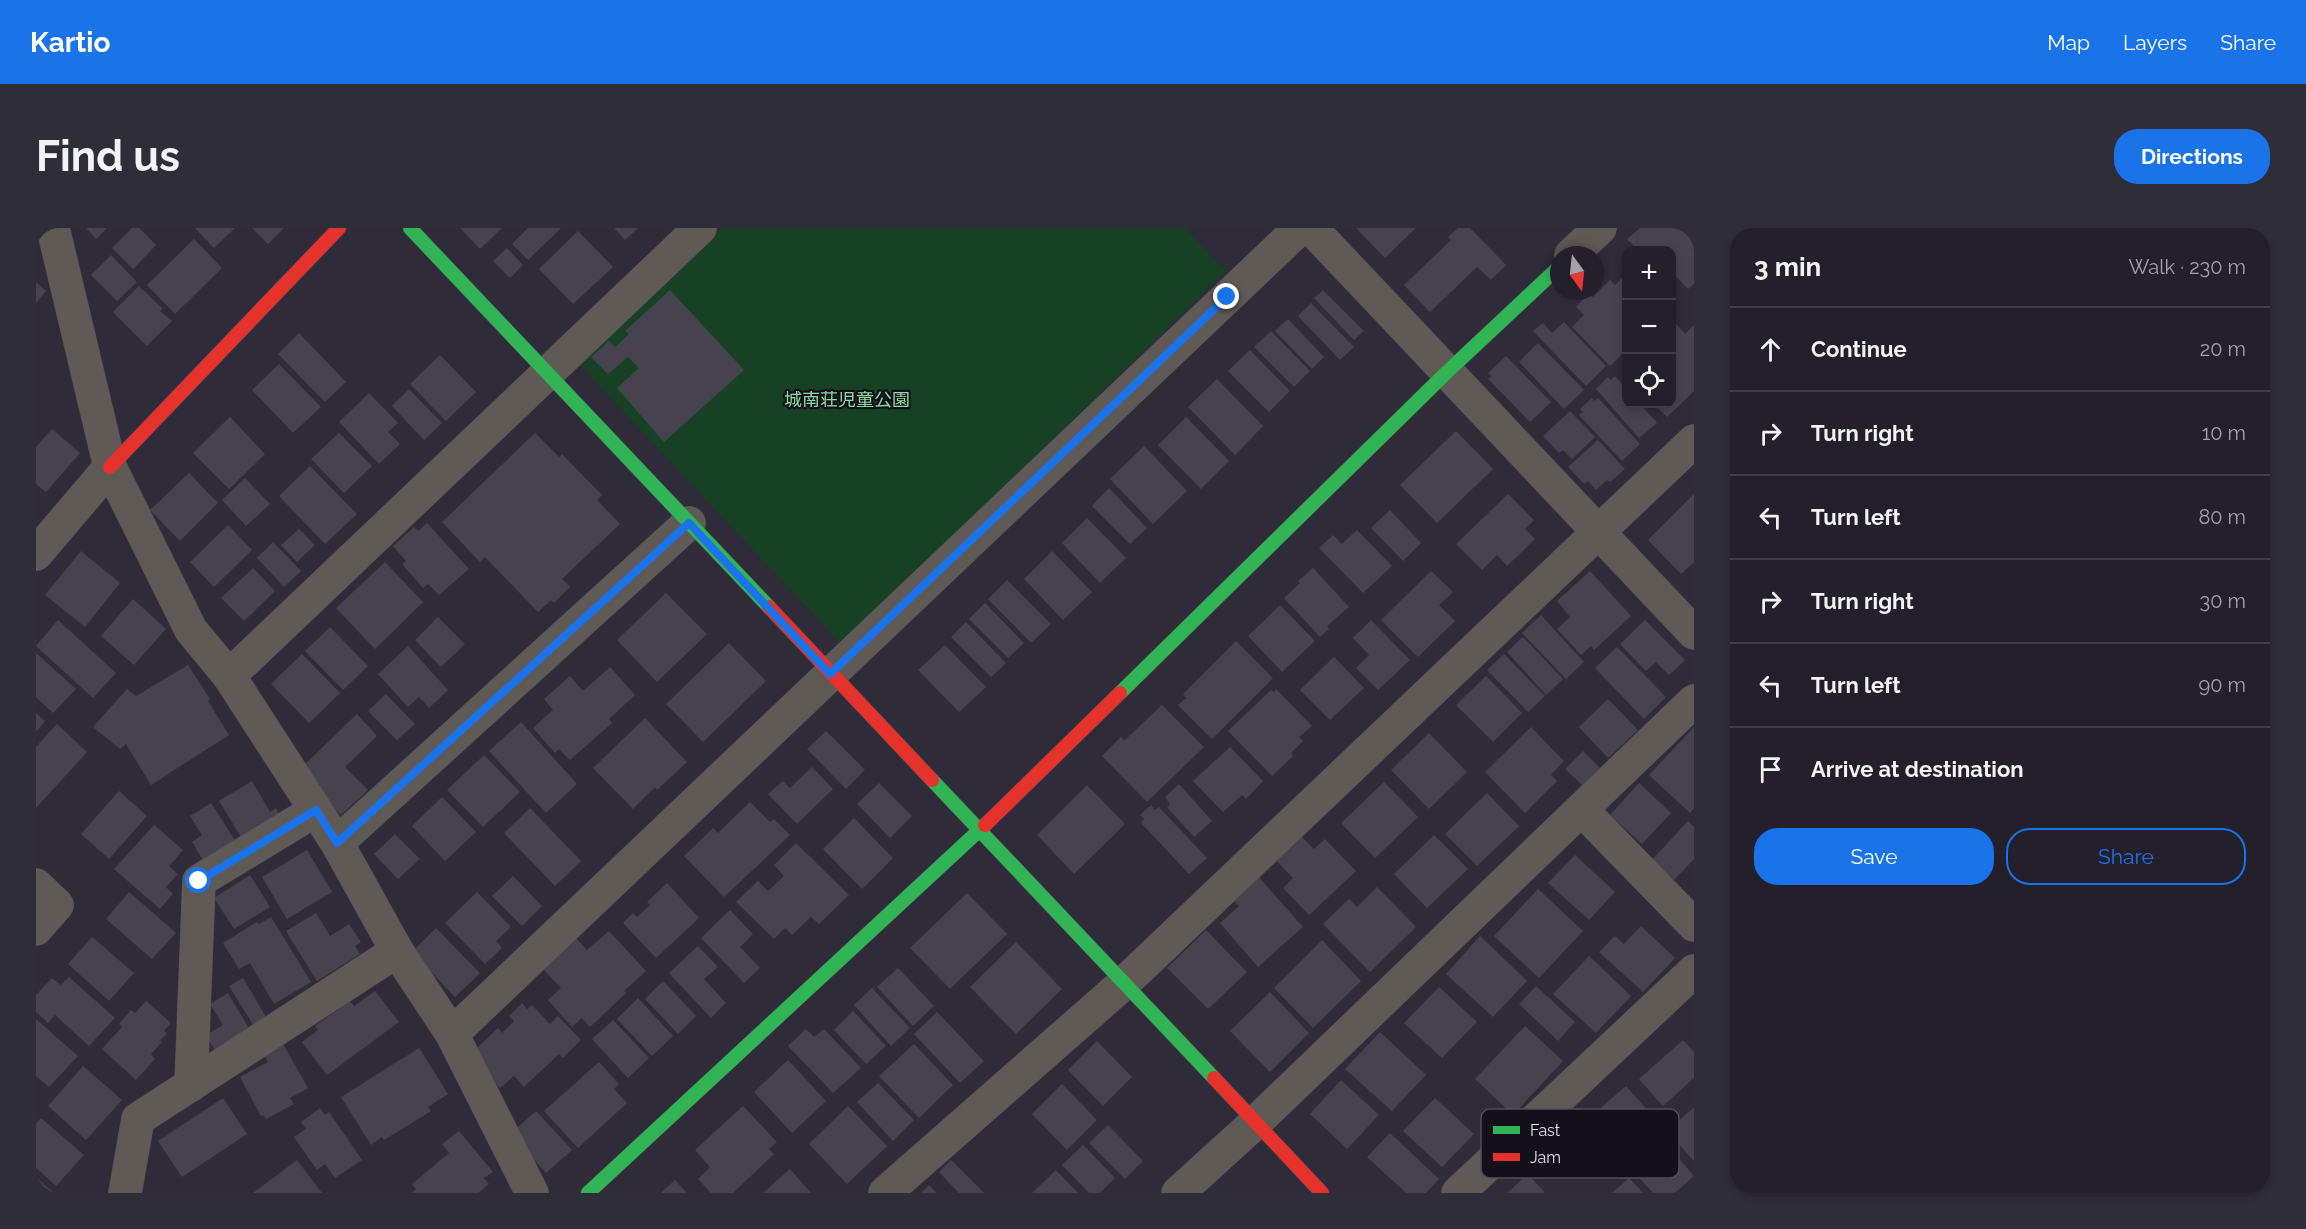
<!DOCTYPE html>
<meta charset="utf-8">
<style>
body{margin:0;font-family:Raleway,"Noto Sans JP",sans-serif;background:#2f2d37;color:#f1f3f6}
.controls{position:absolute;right:18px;top:18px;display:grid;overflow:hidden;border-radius:12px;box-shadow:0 3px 9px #0003}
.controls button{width:54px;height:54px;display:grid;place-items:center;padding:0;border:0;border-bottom:2px solid #403e47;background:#23202b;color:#f1f3f6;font:30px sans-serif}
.compass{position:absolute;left:1514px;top:18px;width:54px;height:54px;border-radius:50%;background:#23202b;box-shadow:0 3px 9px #0003;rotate:165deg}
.stop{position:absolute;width:18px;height:18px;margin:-14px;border:4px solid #1a73e8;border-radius:50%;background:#fff}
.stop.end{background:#1a73e8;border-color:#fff;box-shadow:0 2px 6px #0008}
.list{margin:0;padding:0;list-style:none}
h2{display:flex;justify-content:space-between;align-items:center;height:78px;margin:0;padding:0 24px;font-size:26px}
h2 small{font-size:20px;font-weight:400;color:#a3a3a9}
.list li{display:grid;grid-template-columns:39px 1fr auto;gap:18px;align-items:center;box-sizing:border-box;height:84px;padding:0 24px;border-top:2px solid #403e47}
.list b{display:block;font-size:22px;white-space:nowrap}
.list em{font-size:20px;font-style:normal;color:#a3a3a9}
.actions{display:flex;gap:12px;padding:18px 24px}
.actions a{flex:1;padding:14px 0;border:2px solid #1a73e8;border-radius:24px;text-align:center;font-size:21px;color:#1a73e8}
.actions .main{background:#1a73e8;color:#fff}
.icon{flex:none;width:33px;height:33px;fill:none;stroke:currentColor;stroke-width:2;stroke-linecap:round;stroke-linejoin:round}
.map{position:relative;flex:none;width:1658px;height:965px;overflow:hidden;border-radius:24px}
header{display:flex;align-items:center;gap:36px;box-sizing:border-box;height:84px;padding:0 30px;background:#1a73e8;color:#fff}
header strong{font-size:28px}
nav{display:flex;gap:33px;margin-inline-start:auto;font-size:21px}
.intro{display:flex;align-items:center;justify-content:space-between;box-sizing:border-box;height:144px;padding:0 36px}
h1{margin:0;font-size:42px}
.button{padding:15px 27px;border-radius:24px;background:#1a73e8;color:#fff;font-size:21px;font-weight:700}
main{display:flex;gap:36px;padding:0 36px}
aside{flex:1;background:#23202b;border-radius:24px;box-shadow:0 3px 9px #0003}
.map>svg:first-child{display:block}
</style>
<header>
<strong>Kartio</strong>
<nav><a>Map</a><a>Layers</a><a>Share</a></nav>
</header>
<div class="intro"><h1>Find us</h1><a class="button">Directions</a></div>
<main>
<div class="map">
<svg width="1658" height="965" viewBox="0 0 1658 965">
<rect width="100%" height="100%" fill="#2f2b39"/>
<polygon fill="#174124" points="686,0 1149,0 1190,43 805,416 544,137"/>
<g fill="#46434e">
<polygon points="50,0 71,0 60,11"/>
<polygon points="96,0 103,0 120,17 97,41 76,20"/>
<polygon points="159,0 199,0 178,20"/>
<polygon points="216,0 248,0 232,16"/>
<polygon points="424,0 466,0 444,21"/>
<polygon points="492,0 525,0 492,32 476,16"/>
<polygon points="578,0 602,0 589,12"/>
<polygon points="1320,0 1380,0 1349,30"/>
<polygon points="1422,0 1434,0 1470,37 1455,52 1441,39 1394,84 1368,57 1415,12 1412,9"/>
<polygon points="1604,0 1658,0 1658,56 1652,61 1636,44 1636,22 1602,22 1591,11"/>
<polygon points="542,3 577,39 537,76 503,41"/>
<polygon points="158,11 186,40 139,86 111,57"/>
<polygon points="471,20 487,37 474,50 457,33"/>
<polygon points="75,27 101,54 81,73 55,47"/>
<polygon points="1590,46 1590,122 1574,138 1536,99 1548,87 1540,79 1553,65 1557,69 1574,52 1579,57"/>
<polygon points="0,54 10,63 0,75"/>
<polygon points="103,58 127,81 124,83 136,93 111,118 77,84"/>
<polygon points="634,62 708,142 628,214 581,160 603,140 592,129 572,146 555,129 573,113 579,119 593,106 589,103"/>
<polygon points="1287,62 1328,103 1318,112 1278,70"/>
<polygon points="1275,75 1318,119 1304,132 1262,88"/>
<polygon points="1252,91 1288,129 1276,141 1239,103"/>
<polygon points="1636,91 1649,106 1658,97 1658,163 1631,189 1618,176 1636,176"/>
<polygon points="1528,94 1570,138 1550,158 1497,103 1507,95 1516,105"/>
<polygon points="1235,103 1274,143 1258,159 1218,119"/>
<polygon points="263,105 310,154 289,174 242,126"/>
<polygon points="1502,115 1548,162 1528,181 1483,134"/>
<polygon points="1214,122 1254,163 1233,184 1192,143"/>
<polygon points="404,127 440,164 410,193 374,156"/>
<polygon points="1470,128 1515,174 1494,194 1452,151 1456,148 1452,145"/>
<polygon points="243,136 285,179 257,205 216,162"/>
<polygon points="1579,148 1590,161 1590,176 1604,176 1621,195 1603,210 1560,161 1572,149 1575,152"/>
<polygon points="1181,151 1227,198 1199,227 1152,179"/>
<polygon points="373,161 406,195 388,212 356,178"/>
<polygon points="333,165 362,195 352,204 364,216 343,236 303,194"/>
<polygon points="1556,170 1558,173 1562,170 1604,216 1586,233 1543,187 1547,184 1544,181"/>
<polygon points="1534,183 1559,209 1536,231 1527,222 1523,225 1507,208"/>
<polygon points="194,189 229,226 193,261 157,225"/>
<polygon points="1150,189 1193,233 1165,261 1122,217"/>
<polygon points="16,201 44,225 10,264 0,256 0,219"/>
<polygon points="1420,203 1457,241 1401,295 1364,257"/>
<polygon points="303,205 336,238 308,265 275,231"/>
<polygon points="499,205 523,229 526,226 566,267 561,272 584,296 526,351 534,359 518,375 515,372 502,384 449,329 444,334 406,294"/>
<polygon points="1562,212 1589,241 1574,254 1571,252 1560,262 1552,253 1548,256 1532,239"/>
<polygon points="1108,218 1151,263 1117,296 1074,251"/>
<polygon points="274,238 321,286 289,316 243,268"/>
<polygon points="153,245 182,275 144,313 114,282"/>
<polygon points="209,250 234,276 210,298 186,272"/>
<polygon points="1073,260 1111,300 1094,316 1056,278"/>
<polygon points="1472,266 1498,292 1489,301 1499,311 1471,338 1461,327 1446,342 1420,316"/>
<polygon points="1658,266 1658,334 1645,346 1612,312"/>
<polygon points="1354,282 1385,315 1367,333 1335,300"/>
<polygon points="1051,290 1090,330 1064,355 1026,315"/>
<polygon points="391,295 433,341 403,367 392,356 387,360 366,336 370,333 357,318 378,299 382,303"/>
<polygon points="192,297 216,322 178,359 154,334"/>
<polygon points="263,301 279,317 261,334 245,317"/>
<polygon points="1321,302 1356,338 1327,365 1283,320 1297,307 1306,316"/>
<polygon points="237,314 265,343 248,359 221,330"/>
<polygon points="45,323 84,355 49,399 9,367"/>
<polygon points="1016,323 1056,364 1027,392 988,351"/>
<polygon points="349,334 387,374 339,421 300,380"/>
<polygon points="217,340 239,363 208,393 185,370"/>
<polygon points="1277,340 1313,379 1291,398 1293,401 1284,409 1248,370 1264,355 1262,353"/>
<polygon points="1395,343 1417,364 1403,377 1419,393 1382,429 1345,392"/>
<polygon points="1554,343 1595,388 1558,422 1555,418 1545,427 1521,401 1534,389 1521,373"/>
<polygon points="971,352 1015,396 995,415 952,371"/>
<polygon points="630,365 671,406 621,454 581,412"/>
<polygon points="97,371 130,401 98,437 65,408"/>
<polygon points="949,375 988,415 972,430 933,391"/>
<polygon points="1244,377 1279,413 1246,444 1212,408"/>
<polygon points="1505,387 1548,434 1530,451 1486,405"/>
<polygon points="402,389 429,416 405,439 379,412"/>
<polygon points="22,392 80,445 57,470 0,418"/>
<polygon points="1335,392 1374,432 1342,462 1320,440 1333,427 1317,410"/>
<polygon points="1609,392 1649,432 1633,447 1620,434 1610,443 1584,416"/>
<polygon points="930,394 970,435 955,449 915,409"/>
<polygon points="294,399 332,438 307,462 269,423"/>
<polygon points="1487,409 1527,451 1510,467 1471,424"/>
<polygon points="1200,413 1237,450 1176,511 1142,477 1150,470 1147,466"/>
<polygon points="693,415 730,453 667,514 630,476"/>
<polygon points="909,417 950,459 923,484 882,442"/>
<polygon points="372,418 412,462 393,480 383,469 372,479 342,446"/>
<polygon points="1581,419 1630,469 1608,491 1559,440"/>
<polygon points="0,425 40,461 17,485 0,469"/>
<polygon points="266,426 304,465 273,495 235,456"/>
<polygon points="1468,426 1509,468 1492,484 1451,442"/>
<polygon points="1298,429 1328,460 1294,492 1264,462"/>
<polygon points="152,437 174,471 172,473 193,507 115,557 90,516 84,521 57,499 91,461 100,468"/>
<polygon points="574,439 599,467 573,491 576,495 534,532 523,521 519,525 497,500 517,482 508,471 534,448 547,463"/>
<polygon points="1450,448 1486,485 1457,514 1420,477"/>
<polygon points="1240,461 1276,498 1263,509 1267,513 1255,525 1257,528 1236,548 1192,503 1235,462 1238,464"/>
<polygon points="350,466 379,496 361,512 332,483"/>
<polygon points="1572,471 1602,502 1572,530 1543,499"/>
<polygon points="1126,477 1168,519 1111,574 1066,528 1085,509 1088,513"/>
<polygon points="0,485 9,493 0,504"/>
<polygon points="321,486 341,508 309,539 332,562 305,587 262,543"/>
<polygon points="609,490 651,534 621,562 619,559 597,581 557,540"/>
<polygon points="485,494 541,556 510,585 453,523"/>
<polygon points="21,496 51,524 0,580 0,519"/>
<polygon points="1495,499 1528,533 1515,547 1521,553 1489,585 1449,544"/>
<polygon points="1658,499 1658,580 1654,585 1613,547"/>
<polygon points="790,503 829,542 810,561 771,521"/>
<polygon points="1393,505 1431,544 1393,581 1355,542"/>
<polygon points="1194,519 1227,553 1210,571 1206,567 1187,584 1157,553"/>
<polygon points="1547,523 1566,542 1548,559 1529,541"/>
<polygon points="448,527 484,564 447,599 411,562"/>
<polygon points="776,539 797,561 761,596 732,566 747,553 754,560"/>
<polygon points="216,553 234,584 240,580 244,588 229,604 224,596 205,609 183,573"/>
<polygon points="1348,554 1382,589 1339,630 1305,595"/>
<polygon points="843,555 876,588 854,610 821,576"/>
<polygon points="1603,555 1635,585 1606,616 1574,587"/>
<polygon points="1143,556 1176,593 1158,609 1131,579 1134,576 1129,569"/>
<polygon points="1051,557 1089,596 1038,646 1001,607"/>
<polygon points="83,563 111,588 73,631 45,606"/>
<polygon points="1451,565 1483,598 1441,638 1409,606"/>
<polygon points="406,569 440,604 409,633 376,598"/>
<polygon points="714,574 734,594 738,591 754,607 688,669 648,628 677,600 682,605"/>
<polygon points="175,575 200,614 168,634 156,614 166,607 154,588"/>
<polygon points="1115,577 1119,582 1123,579 1171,630 1153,646 1105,595 1108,591 1104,587"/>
<polygon points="494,580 545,633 519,658 468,605"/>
<polygon points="818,590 857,630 826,661 787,621"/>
<polygon points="1652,593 1658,599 1658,631 1638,652 1616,632"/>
<polygon points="118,597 147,622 133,638 142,646 130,659 137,666 124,681 78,641"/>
<polygon points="359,606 384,631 362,651 338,626"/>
<polygon points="1398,607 1432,641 1391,680 1358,646"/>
<polygon points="1266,609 1278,621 1289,611 1320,643 1273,687 1247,660 1257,650 1241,633"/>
<polygon points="760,615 813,667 783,696 775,689 756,707 749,700 738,711 700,674 722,653 732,663 748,648 738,637"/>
<polygon points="271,622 296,664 251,691 226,649"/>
<polygon points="1539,627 1579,664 1553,692 1512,655"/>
<polygon points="214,647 234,679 198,701 178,670"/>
<polygon points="1221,647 1267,699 1222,739 1184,695 1203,678 1195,670"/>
<polygon points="477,648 506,678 486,698 456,668"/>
<polygon points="631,655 663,690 620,730 587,695 597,685 601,689 614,677 611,674"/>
<polygon points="1341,659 1380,699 1334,744 1287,696 1313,671 1321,679"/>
<polygon points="1502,661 1547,703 1503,750 1458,708"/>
<polygon points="93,664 140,705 116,731 70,691"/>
<polygon points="441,664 475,699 460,713 466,720 449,736 409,695"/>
<polygon points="931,665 971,706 914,761 874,720"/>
<polygon points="694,682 717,706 704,719 724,740 708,755 665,710"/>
<polygon points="280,685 294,708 313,696 325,714 319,718 324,726 281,753 250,703"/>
<polygon points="235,689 275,754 238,776 214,735 203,741 187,715 221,694 223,696"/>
<polygon points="1605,698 1639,730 1607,764 1563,724 1579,708 1588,716"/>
<polygon points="400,700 444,745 419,769 376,724"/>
<polygon points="1170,702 1211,744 1172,781 1131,740"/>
<polygon points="573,703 610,743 588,763 590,765 554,799 546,790 536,799 512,772 525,760 505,739 539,709 551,722"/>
<polygon points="1444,708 1491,753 1457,789 1410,746"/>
<polygon points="56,709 98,745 73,773 32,736"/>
<polygon points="1286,712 1325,753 1277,800 1238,760"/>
<polygon points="980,714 1026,761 980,806 934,759"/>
<polygon points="662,718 682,739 668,751 690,775 675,790 633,745"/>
<polygon points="1553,728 1595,768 1560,805 1517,766"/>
<polygon points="862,740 898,778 877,798 841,759"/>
<polygon points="33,749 79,790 53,818 19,787 12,795 0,784 0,767 16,750 25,757"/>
<polygon points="207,750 230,789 217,797 193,758"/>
<polygon points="627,753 660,788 642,806 609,771"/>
<polygon points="1500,758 1539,794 1522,813 1483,776"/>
<polygon points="1403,759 1441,794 1406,830 1368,795"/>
<polygon points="836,760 874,800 855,818 818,777"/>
<polygon points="339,763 363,794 291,847 266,814 282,802 279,798 314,773 318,778"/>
<polygon points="1234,764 1273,805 1234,844 1194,803"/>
<polygon points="192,765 214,802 179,823 170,807 187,797 174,776"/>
<polygon points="602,770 637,808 616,828 581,791"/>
<polygon points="110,773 135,795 128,803 131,805 124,813 126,814 115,826 119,831 100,852 66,821 86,799 83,796 95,782 99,785"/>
<polygon points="486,775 491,781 496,777 514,796 522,788 545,812 527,830 523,826 488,859 478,848 464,860 433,828 462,800 466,805 478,793 473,788"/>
<polygon points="817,783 850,818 830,836 798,802"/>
<polygon points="901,784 948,833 924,855 878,806"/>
<polygon points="0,791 42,828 13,859 0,848"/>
<polygon points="577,792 613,830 592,850 556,811"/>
<polygon points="1489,798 1527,833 1477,887 1439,851"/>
<polygon points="770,801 778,809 788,801 825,840 797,865 752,818"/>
<polygon points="1344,804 1390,847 1356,883 1309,841"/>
<polygon points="1647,812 1658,824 1658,850 1627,878 1603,851"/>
<polygon points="1061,813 1096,849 1067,878 1032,842"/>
<polygon points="246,814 272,860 254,870 258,876 230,891 227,887 225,888 204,849 232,834 227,825"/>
<polygon points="878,816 917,857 883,890 843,848"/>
<polygon points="383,820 412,866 392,879 395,883 348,912 346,909 335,917 305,869"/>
<polygon points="752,832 790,873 756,905 718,864"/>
<polygon points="563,834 583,856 578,861 591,875 542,920 508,883"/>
<polygon points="47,838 86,872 50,912 12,878"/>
<polygon points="1305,852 1343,887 1311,921 1274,886"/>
<polygon points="842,855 878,892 857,913 821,874"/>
<polygon points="1026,856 1061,892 1031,922 996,886"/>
<polygon points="1590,858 1623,895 1571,941 1538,903"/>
<polygon points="187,870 211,906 146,949 122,913"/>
<polygon points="1399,870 1438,906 1406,939 1367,903"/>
<polygon points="707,878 741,914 733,921 738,926 697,965 675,965 662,951 674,939 659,922"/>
<polygon points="812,878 851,918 811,956 773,916"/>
<polygon points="284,880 289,887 293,884 326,932 299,950 289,936 281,942 258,909 270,901 265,894"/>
<polygon points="1657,880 1658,881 1658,933 1631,903"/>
<polygon points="500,883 536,922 510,945 474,906"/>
<polygon points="5,890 48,927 20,958 0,940 0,896"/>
<polygon points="1072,897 1107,933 1089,951 1053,915"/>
<polygon points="423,903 457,944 448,950 453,956 442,965 376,965 380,961 376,956 413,925 406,916"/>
<polygon points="1354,905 1403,951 1390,965 1370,965 1331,929"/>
<polygon points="1628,913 1658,948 1639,965 1617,965 1596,942"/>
<polygon points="1047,917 1079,950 1064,965 1053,965 1026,937"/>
<polygon points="261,932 286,965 217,965"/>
<polygon points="915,932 948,965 923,965 903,944"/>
<polygon points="754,941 775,965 727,965"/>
<polygon points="1020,942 1042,965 996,965"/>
<polygon points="1492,946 1509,965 1471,965"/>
<polygon points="0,949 18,965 0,965"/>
<polygon points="1593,950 1607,965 1576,965"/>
<polygon points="639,952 651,965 625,965"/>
<polygon points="893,957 901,965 885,965"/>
</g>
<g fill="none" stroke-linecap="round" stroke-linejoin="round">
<g stroke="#4c4855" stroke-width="34">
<g id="street">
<polyline points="17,0 74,239 155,402 193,448 301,615 361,723 416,806 496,965"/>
<polyline points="1275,0 1658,405"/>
<polyline points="1535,27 1564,0"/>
<polyline points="0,326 74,239"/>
<polyline points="193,448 664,0"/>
<polyline points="1546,582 1658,697"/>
<polyline points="301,615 653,295"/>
<polyline points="0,657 21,677 0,701"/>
<polyline points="416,806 1264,0"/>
<polyline points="155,857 163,653 280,582"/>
<polyline points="89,965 102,891 361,723"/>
<polyline points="849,965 1087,756 1658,213"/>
<polyline points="1142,965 1219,895 1658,473"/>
<polyline points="1422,965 1658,743"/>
</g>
</g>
<g stroke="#4c4855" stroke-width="15">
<g id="fast">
<polyline points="374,0 733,379"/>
<polyline points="1084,465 1411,144 1523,39"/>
<polyline points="896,552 1178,850"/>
<polyline points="552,965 949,597"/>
</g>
</g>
<g stroke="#4c4855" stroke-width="15">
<g id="jam">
<polyline points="74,239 303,0"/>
<polyline points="733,379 896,552"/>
<polyline points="949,597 1084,465"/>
<polyline points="1178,850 1286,965"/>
</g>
</g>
<use href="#street" stroke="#605a56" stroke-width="33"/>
<use href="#fast" stroke="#30b455" stroke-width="14"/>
<use href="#jam" stroke="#e5322d" stroke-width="14"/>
</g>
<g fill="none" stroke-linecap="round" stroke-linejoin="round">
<polyline stroke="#1a73e8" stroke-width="8" points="163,653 280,582 301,615 653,295 794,446 1191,69"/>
</g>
<g text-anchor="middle" stroke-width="4.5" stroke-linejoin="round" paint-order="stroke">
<g font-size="18" fill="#8bdd9b" stroke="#13101c">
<text x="811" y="178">城南荘児童公園</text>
</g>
</g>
<rect x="1445" y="881" width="198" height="69" rx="9" fill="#13101c" stroke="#514e5b" stroke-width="1.5"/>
<rect x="1457" y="898" width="27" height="8" fill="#30b455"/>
<rect x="1457" y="925" width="27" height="8" fill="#e5322d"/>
<g font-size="16" fill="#e1ddee">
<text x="1494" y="908">Fast</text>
<text x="1494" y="935">Jam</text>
</g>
</svg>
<div class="controls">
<button>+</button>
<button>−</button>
<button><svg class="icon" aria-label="locate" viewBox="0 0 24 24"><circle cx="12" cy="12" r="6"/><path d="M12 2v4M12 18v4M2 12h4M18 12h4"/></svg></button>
</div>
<svg class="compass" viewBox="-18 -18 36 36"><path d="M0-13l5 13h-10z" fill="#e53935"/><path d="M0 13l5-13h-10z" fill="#a3a3a9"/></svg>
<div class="stop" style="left:163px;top:653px"></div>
<div class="stop end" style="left:1191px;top:69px"></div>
</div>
<aside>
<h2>3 min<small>Walk · 230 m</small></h2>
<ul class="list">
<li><svg class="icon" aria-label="ahead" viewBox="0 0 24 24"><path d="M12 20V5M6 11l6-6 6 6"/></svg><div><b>Continue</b></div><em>20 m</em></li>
<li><svg class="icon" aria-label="right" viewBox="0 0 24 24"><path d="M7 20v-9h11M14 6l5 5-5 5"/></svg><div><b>Turn right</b></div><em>10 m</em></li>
<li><svg class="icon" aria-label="left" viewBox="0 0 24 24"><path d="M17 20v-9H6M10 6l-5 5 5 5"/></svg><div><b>Turn left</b></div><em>80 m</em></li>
<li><svg class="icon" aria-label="right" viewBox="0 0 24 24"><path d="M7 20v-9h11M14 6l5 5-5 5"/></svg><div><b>Turn right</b></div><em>30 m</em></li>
<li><svg class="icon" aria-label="left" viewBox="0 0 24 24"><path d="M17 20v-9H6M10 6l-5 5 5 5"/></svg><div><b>Turn left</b></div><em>90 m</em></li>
<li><svg class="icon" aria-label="arrive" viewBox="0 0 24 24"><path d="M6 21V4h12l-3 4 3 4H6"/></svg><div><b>Arrive at destination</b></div></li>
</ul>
<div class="actions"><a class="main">Save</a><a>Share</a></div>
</aside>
</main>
